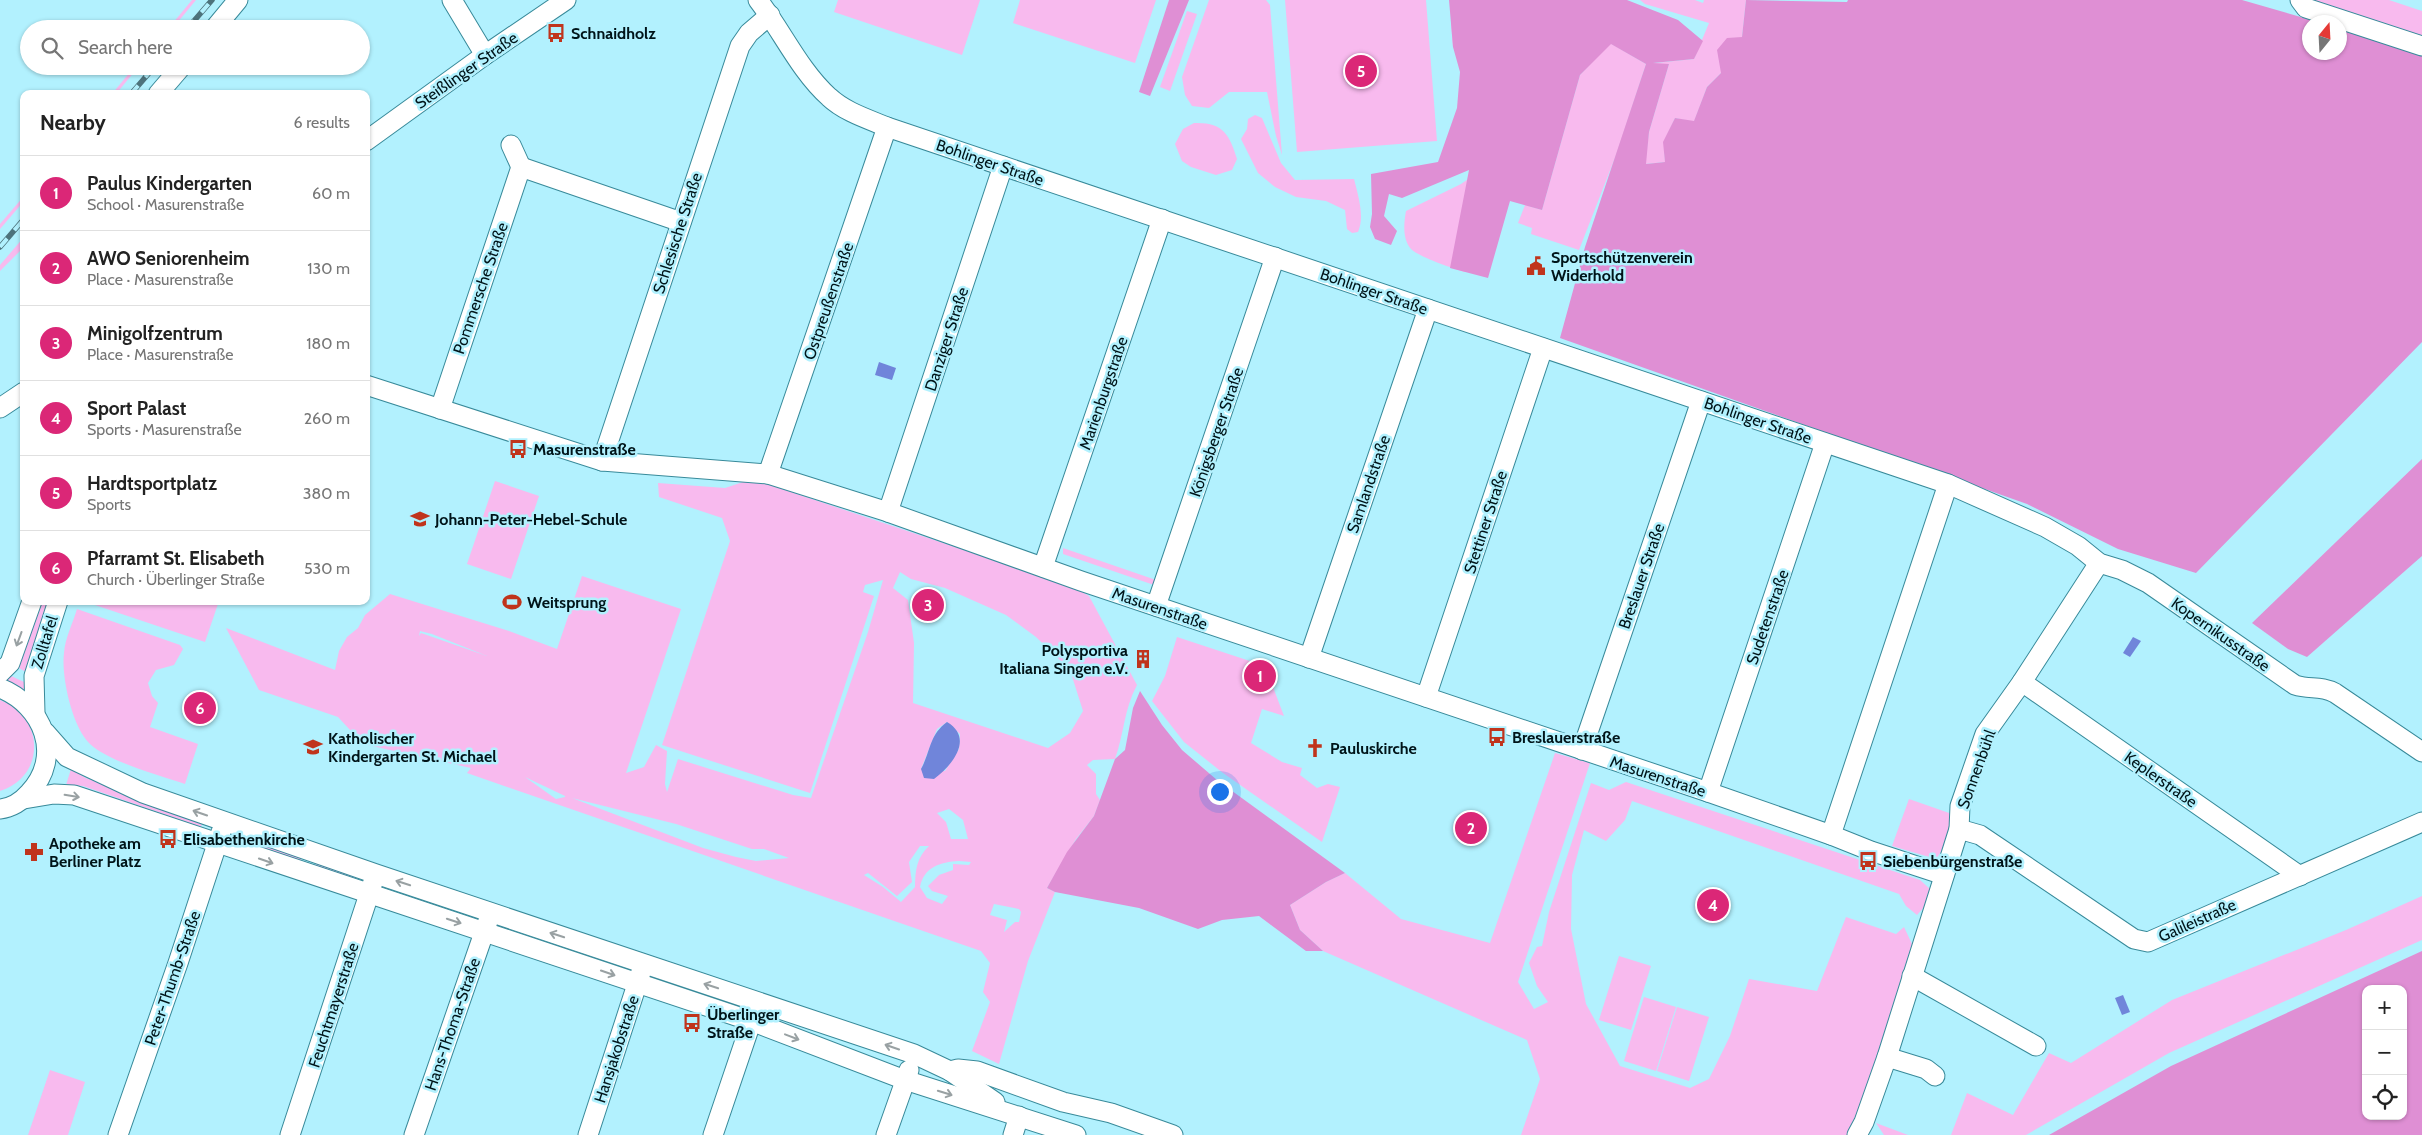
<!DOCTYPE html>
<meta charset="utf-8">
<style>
body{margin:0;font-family:Cabin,sans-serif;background:#f2f2f2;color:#222}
.controls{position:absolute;right:15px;bottom:15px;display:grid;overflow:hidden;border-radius:10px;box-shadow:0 1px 4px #0004}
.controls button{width:45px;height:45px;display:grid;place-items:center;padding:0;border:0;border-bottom:1px solid #e0e0e0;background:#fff;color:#222;font:25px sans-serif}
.compass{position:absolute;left:2302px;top:15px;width:45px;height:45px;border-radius:50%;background:#fff;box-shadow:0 1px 4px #0004;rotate:18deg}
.you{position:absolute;left:1219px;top:791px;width:18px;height:18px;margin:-12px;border:4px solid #fff;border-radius:50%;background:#1a73e8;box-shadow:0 0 0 8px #1a73e833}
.badge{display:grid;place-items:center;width:32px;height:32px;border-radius:50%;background:#db2777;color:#fff;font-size:16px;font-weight:700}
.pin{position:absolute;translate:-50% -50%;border:2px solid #fff;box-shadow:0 1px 5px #0006}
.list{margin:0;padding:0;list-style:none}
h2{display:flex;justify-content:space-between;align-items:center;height:65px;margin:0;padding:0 20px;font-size:21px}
h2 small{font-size:16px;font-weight:400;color:#767676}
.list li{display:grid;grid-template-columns:32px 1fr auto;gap:15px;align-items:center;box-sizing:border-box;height:75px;padding:0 20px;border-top:1px solid #e0e0e0}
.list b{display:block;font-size:19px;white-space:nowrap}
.list p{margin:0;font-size:16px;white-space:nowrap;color:#767676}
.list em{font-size:16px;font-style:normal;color:#767676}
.icon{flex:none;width:28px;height:28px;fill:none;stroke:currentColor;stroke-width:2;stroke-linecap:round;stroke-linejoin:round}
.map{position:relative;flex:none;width:2422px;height:1135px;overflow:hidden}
.search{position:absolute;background:#fff;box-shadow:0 1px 4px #0004;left:20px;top:20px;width:350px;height:55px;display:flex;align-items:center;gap:12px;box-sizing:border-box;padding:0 18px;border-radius:28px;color:#767676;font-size:19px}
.panel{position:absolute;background:#fff;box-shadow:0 1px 4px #0004;left:20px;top:90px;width:350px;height:515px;border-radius:10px}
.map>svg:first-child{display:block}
</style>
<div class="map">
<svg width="2422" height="1135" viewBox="0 0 2422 1135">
<rect width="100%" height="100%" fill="#b2f1fe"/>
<g fill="#f8baee" fill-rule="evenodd">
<polygon points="192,0 196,0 172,29 168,29"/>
<polygon points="838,0 980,0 962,55 834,12"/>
<polygon points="1020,0 1156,0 1135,63 1013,23"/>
<polygon points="1209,0 1266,0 1270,5 1282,155 1276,136 1267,92 1229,92 1209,108 1192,106 1185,95 1182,77"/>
<polygon points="1285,0 1426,0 1437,141 1297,152"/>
<path d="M 1483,0 L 1508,0 L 1509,8 L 1498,60 L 1498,118 L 1494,150 L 1473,245 L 1465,272 C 1454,269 1417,256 1411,249 C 1402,239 1404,222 1406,211 L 1461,184 L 1474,175 L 1491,116 L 1489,43 L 1453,47 L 1451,23 L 1479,21 L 1484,12 Z"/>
<polygon points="1640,0 1695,0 1703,3 1704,0 1746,0 1742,37 1721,73 1707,87 1694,122 1675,118 1664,142 1665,162 1645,164 1649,132 1669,64 1646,64 1618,150 1579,250 1531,234 1532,228 1518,223 1525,205 1542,210 1580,75 1610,43 1646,64 1694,59 1709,23 1645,4"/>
<polygon points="2309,0 2389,0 2422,11 2422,38"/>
<polygon points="1187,11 1197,14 1170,91 1160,87"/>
<polygon points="135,66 139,66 116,94 112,94"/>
<path d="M 1255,115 L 1262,118 L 1281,163 L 1295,180 L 1354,179 C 1358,195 1365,217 1358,232 L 1352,233 L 1347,229 L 1345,210 L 1326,201 L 1296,197 L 1275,187 L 1258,173 L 1241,139 L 1247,129 L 1248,119 Z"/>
<path d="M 1194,123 C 1223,122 1229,134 1237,159 L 1232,170 L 1216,175 L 1191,167 L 1182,161 L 1175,144 L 1183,129 Z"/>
<polygon points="24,196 24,201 0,229 0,224"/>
<polygon points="24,237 24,247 0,271 0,265"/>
<path d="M 752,479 L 1072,586 L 1089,596 L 1137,685 C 1124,709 1124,734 1115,759 L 1093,760 L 1087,765 L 1096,774 L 1096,794 L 1100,800 L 1094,816 L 1076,839 L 1047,888 L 1055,892 L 1028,961 L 999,1064 L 972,1051 L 990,1002 L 983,992 L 990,963 L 981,951 L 467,773 L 471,768 L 363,744 L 338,717 L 259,690 L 226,628 L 335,670 L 339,651 L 347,637 L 358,628 L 365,615 L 390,594 L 509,631 L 557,649 L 582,576 L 681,609 L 626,773 L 644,767 L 656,745 L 667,751 L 665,784 L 667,792 L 678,759 L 793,795 L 811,798 L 868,632 L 883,580 L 865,585 L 863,592 L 874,596 L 810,793 L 662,745 L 730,541 L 722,518 L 659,497 L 658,483 L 725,488 ZM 900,572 L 911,579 L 945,588 L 1006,615 L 1036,637 L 1070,670 L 1083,711 L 1070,733 L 1048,748 L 913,703 L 914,643 L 908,600 L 893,588 ZM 420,631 L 432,634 L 487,656 L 421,633 L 419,636 ZM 947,722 L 960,734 L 959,749 L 945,771 L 921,769 L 937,729 ZM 525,777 L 565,796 L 565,797 L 556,799 ZM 572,798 L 676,824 L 752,849 L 764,849 L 789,858 L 756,861 L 736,857 L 703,848 ZM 949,809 L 963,820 L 968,839 L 951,839 L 946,822 L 937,813 ZM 920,846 L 929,846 C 917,857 915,870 915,887 L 901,902 L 883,887 L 864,875 L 868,873 L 897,896 L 912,882 L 909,862 ZM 959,861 L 971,862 L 969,865 L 953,864 L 953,870 L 939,875 L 928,886 L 932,891 L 948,896 L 942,904 L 927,898 L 920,887 C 924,867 940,862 959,861 ZM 994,904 L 1019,909 L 1021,912 L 1019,922 L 1015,922 L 1004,932 L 1007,920 L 990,915 Z"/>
<polygon points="495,481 539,496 511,579 467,564"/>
<polygon points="1063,548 1156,580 1154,585 1063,554"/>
<polygon points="43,601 51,601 28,673 17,667"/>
<polygon points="83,601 219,601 205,642"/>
<path d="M 77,609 L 180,645 L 183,649 L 174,665 L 156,670 L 148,683 L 152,696 L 158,703 L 150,727 L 198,744 L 185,784 C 159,775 109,762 90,744 C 72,727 61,676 64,653 C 65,638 73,623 77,609 Z"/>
<polygon points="1177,637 1265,666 1284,716 1262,709 1251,743 1282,762 1302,768 1300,775 1317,788 1328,784 1340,787 1322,842 1223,773 1184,742 1152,701 1165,676"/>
<polygon points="9,675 24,682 24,690 4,681"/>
<path d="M 0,700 C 44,716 47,776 0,791 Z"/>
<polygon points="1555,753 1590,763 1518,982 1534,1009 1548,1002 1537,986 1529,963 1537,947 1542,946 1549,912 1591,783 1609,790 1626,782 1920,880 1930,889 1926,905 1917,915 1906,906 1899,894 1632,801 1625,820 1606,841 1584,830 1572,875 1571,929 1586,1004 1620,1066 1690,1088 1709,1079 1730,1036 1749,979 1817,991 1846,917 1896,934 1904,927 1912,944 1862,1106 1848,1135 1521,1135 1540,1079 1527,1040 1323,951 1300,930 1290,905 1326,882 1345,873 1401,919 1490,943"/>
<polygon points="71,769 86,778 203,820 201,827 83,786 66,785"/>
<polygon points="1909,799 1952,814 1952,836 1936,859 1892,846"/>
<polygon points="236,832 302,856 300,863 234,839"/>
<polygon points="317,861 358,875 356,881 315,867"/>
<polygon points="2422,896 2422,940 2169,1053 2026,1135 1951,1135 1967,1093 2013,1115 2049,1053 2071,1063 2172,1000 2346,930"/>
<polygon points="1619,956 1651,966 1631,1030 1599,1020"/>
<polygon points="1644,997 1676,1007 1656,1071 1624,1061"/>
<polygon points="1677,1007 1709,1017 1689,1081 1657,1071"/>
<polygon points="50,1070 85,1082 68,1135 28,1135"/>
<polygon points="1876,1123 1908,1135 1884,1135"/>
</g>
<g fill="#df8fd4" fill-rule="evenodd">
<polygon points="1169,0 1189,0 1150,96 1139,92"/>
<polygon points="1449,0 1627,0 1678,20 1703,41 1694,59 1653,63 1669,64 1649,132 1646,164 1665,162 1663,142 1675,118 1694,121 1707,87 1721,73 1717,50 1727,38 1742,37 1746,0 1847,2 1848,0 2242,0 2318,22 2310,22 2310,52 2340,52 2340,29 2422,54 2422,342 2196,573 2118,549 2027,504 1560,338 1585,247 1646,64 1611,44 1580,75 1542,210 1510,201 1488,278 1450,268 1469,170 1402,198 1389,194 1384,216 1397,231 1391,245 1375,239 1370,227 1372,214 1371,174 1438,162 1457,108 1460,72 1453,47"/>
<polygon points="2422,459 2422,556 2307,657 2288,649 2252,623"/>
<polygon points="1140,691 1162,725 1182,750 1217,780 1345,873 1326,882 1290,905 1300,930 1323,951 1306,951 1259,916 1222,920 1198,929 1139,908 1055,892 1047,888 1067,852 1094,816 1115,759 1125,750 1133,708"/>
<path d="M 2422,951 L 2422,1135 L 2049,1135 L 2171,1066 ZM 2366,989 L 2403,989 L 2403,1116 L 2366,1116 Z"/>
</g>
<g fill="#7085da">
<polygon points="879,362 896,368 892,380 875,375"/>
<polygon points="2133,637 2141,641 2130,657 2123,653"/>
<path d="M 947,722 C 974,738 953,765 934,779 L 924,778 L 921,769 C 931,751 929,735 947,722 Z"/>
<polygon points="2123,995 2130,1012 2122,1015 2115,998"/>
</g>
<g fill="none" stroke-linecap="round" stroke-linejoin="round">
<g stroke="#388a9a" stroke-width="21">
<g id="minor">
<polyline points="452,0 485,55"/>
<path d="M 758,0 C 782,31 800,71 829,97 C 845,112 868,119 887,127 L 1948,484 L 2045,527 L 2078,546 L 2099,563 L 2122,570 L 2148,583 L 2295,685 C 2310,690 2320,685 2335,693 L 2422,752"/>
<polyline points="2300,0 2306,8 2422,46"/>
<polyline points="214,29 238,0"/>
<polyline points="158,94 182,66"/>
<polyline points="366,141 485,55 566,0"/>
<polyline points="511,145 521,167"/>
<polyline points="366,385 602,461 768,474 888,512 1081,581 1708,792 1831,835 1871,851 1944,875"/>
<polyline points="0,408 24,392"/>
<polyline points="440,409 521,167 681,222"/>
<polyline points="602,461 740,46 749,33 770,15"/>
<polyline points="768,474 887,127"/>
<polyline points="888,512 1003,166"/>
<polyline points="1043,567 1162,219"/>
<polyline points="1156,606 1275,257"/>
<polyline points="1309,658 1428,309"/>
<polyline points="0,673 10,663 32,601"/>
<polyline points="2022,682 2300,876"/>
<path d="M 0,688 C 43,705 64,756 29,793 C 22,801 11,808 0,809"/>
<polyline points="1426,697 1543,348"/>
<polyline points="35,713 34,676 58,601"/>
<polyline points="45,732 67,757 143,793 376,874 914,1054 950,1071 995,1102"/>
<polyline points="1582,750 1701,401"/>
<polyline points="1708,792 1825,443"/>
<polyline points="24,799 54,794 74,795 751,1021 905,1080 1076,1135"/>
<polyline points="1959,829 1980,835 2134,939 2148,942 2422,822"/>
<polyline points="1831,835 1948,484"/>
<polyline points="1912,976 2036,1046"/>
<polyline points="1887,1057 1926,1069 1935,1076"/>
<polyline points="950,1071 958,1069 977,1071 1063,1102 1111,1113 1173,1135"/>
<polyline points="118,1135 178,963 221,832"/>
<polyline points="290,1135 373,882"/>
<polyline points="414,1135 488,921"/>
<polyline points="588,1135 641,972"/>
<polyline points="713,1135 755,1011"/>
<polyline points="886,1135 909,1070"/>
<polyline points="1013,1135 1019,1116"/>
<polyline points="1857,1135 1864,1122 1887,1057 1959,829 1960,806 1985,734 2022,682 2099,563"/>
</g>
</g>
<use href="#minor" stroke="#fff" stroke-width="19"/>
<g stroke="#4d737c" stroke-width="5.5">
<g id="rail">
<polyline points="187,29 212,0"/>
<polyline points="131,94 155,66"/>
<polyline points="0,247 24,219"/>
</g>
</g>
<use href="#rail" stroke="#b2f1fe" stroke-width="4" stroke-dasharray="11" stroke-linecap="butt"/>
</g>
<defs><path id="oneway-shaft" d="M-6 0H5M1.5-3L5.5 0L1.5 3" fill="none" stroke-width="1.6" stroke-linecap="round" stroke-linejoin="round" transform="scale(1.25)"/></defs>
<g stroke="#99a1a3">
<use href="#oneway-shaft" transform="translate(19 639) rotate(110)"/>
<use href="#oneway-shaft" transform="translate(72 796) rotate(9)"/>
<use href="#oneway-shaft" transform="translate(200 813) rotate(-161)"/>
<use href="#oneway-shaft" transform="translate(266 861) rotate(19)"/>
<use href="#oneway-shaft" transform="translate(403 883) rotate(-162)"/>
<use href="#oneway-shaft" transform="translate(454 921) rotate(18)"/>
<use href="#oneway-shaft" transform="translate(557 935) rotate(-162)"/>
<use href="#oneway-shaft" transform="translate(608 973) rotate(19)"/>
<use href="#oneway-shaft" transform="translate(711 986) rotate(-162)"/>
<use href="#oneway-shaft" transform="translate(792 1037) rotate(21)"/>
<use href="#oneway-shaft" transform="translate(892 1047) rotate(-161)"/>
<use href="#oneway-shaft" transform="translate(945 1093) rotate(17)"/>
</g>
<defs>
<g id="bus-bare" transform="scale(1.5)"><path d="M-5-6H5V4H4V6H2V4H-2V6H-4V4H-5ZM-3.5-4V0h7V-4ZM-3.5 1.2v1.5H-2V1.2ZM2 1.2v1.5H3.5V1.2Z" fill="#c0341c" stroke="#b2f1fe" stroke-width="2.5" paint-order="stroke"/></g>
<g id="civic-bare" transform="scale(1.5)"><path d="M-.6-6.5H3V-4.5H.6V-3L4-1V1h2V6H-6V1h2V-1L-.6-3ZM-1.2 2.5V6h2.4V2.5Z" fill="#c0341c" stroke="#b2f1fe" stroke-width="2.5" paint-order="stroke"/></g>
<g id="school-bare" transform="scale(1.5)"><path d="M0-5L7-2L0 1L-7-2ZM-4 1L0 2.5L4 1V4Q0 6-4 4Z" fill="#c0341c" stroke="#b2f1fe" stroke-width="2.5" paint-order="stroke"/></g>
<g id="stadium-bare" transform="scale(1.5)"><path d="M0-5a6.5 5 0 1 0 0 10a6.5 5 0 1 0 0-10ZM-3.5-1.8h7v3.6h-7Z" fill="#c0341c" stroke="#b2f1fe" stroke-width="2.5" paint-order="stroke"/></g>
<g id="building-bare" transform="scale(1.5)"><path d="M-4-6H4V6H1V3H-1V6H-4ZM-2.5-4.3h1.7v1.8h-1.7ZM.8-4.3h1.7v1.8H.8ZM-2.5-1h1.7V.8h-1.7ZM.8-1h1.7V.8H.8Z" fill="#c0341c" stroke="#b2f1fe" stroke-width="2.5" paint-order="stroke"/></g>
<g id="church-bare" transform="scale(1.5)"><path d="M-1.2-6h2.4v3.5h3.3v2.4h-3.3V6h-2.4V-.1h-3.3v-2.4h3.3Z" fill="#c0341c" stroke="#b2f1fe" stroke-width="2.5" paint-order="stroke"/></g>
<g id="pharmacy-bare" transform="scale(1.5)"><path d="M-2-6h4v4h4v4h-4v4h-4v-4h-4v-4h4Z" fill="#c0341c" stroke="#b2f1fe" stroke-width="2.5" paint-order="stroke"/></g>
</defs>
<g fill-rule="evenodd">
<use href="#bus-bare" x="556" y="33"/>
<use href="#civic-bare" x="1536" y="266"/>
<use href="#bus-bare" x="518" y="449"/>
<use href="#school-bare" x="420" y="519"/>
<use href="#stadium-bare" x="512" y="602"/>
<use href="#building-bare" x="1143" y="659"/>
<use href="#bus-bare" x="1497" y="737"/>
<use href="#school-bare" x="313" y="747"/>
<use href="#church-bare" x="1315" y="748"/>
<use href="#bus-bare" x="168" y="839"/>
<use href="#pharmacy-bare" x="34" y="852"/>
<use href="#bus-bare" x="1868" y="861"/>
<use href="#bus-bare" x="692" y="1023"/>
</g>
<g text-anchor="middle" stroke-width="5" stroke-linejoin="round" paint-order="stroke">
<g font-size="16" font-weight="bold" fill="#001419" stroke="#b2f1fe" text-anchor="start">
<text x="571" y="39">Schnaidholz</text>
<text x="1551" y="263">Sportschützenverein<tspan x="1551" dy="18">Widerhold</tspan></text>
<text x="533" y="455">Masurenstraße</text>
<text x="435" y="525">Johann-Peter-Hebel-Schule</text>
<text x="527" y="608">Weitsprung</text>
<text x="1128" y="656" text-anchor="end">Polysportiva<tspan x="1128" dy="18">Italiana Singen e.V.</tspan></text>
<text x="1512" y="743">Breslauerstraße</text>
<text x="328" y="744">Katholischer<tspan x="328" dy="18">Kindergarten St. Michael</tspan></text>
<text x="1330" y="754">Pauluskirche</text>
<text x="183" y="845">Elisabethenkirche</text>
<text x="49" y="849">Apotheke am<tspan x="49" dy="18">Berliner Platz</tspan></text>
<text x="1883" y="867">Siebenbürgenstraße</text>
<text x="707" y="1020">Überlinger<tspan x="707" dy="18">Straße</tspan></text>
</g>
<g font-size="16" fill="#001419" stroke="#b2f1fe">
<text transform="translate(466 70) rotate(-35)" y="6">Steißlinger Straße</text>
<text transform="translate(990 162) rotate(19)" y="6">Bohlinger Straße</text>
<text transform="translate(677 233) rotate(-72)" y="6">Schlesische Straße</text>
<text transform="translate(480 288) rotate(-71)" y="6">Pommersche Straße</text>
<text transform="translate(1374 291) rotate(19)" y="6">Bohlinger Straße</text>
<text transform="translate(828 301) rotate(-71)" y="6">Ostpreußenstraße</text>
<text transform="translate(946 339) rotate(-72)" y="6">Danziger Straße</text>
<text transform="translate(1103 393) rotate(-71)" y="6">Marienburgstraße</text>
<text transform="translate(1758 420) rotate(19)" y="6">Bohlinger Straße</text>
<text transform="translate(1216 432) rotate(-71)" y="6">Königsberger Straße</text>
<text transform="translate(1368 484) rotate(-71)" y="6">Samlandstraße</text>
<text transform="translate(1485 522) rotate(-72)" y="6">Stettiner Straße</text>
<text transform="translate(1641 576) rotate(-71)" y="6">Breslauer Straße</text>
<text transform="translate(1160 608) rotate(19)" y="6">Masurenstraße</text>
<text transform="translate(1767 617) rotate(-71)" y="6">Sudetenstraße</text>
<text transform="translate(2221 634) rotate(35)" y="6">Kopernikusstraße</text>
<text transform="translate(44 642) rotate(-73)" y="6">Zolltafel</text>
<text transform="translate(1976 769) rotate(-70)" y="6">Sonnenbühl</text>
<text transform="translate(1658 776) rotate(18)" y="6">Masurenstraße</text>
<text transform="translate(2161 779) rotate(35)" y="6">Keplerstraße</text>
<text transform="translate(2197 920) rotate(-24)" y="6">Galileistraße</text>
<text transform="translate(172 978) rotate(-71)" y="6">Peter-Thumb-Straße</text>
<text transform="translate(333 1005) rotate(-72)" y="6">Feuchtmayerstraße</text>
<text transform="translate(452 1024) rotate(-71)" y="6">Hans-Thoma-Straße</text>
<text transform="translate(616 1049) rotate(-72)" y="6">Hansjakobstraße</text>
</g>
</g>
</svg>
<div class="controls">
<button>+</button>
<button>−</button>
<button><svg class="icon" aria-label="locate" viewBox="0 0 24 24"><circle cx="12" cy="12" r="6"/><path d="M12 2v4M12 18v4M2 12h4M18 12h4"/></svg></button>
</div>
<svg class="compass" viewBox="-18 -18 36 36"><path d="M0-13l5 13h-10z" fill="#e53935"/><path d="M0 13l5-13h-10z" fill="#767676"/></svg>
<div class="you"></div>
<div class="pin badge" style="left:1260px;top:676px">1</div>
<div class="pin badge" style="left:1471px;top:828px">2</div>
<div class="pin badge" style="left:928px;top:605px">3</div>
<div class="pin badge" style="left:1713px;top:905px">4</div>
<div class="pin badge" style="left:1361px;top:71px">5</div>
<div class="pin badge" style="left:200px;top:708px">6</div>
<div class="search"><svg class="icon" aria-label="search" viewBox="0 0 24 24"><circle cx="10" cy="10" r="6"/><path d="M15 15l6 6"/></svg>Search here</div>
<section class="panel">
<h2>Nearby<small>6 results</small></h2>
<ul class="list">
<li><span class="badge">1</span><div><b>Paulus Kindergarten</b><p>School · Masurenstraße</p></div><em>60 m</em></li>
<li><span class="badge">2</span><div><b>AWO Seniorenheim</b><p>Place · Masurenstraße</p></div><em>130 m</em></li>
<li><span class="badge">3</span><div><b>Minigolfzentrum</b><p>Place · Masurenstraße</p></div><em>180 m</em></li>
<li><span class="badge">4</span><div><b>Sport Palast</b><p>Sports · Masurenstraße</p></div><em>260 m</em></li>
<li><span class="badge">5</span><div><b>Hardtsportplatz</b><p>Sports</p></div><em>380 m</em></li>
<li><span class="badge">6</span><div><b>Pfarramt St. Elisabeth</b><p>Church · Überlinger Straße</p></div><em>530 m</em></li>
</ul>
</section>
</div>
